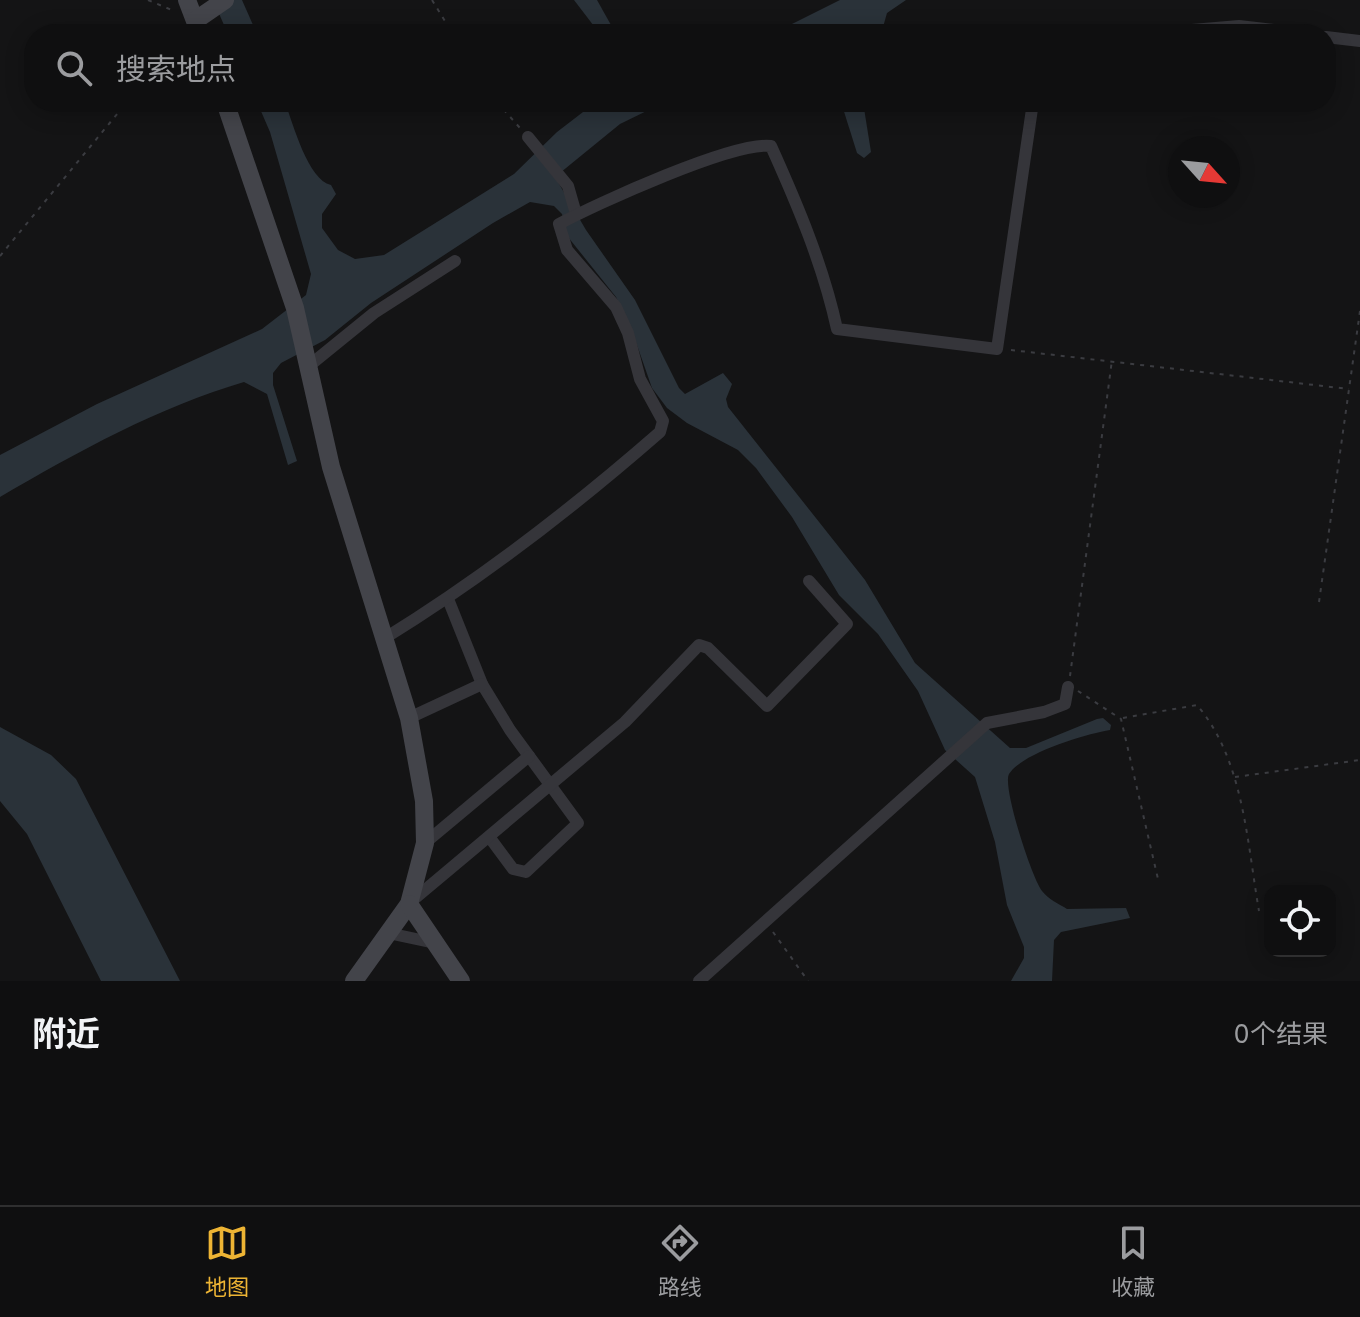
<!DOCTYPE html>
<html lang="zh">
<meta charset="utf-8">
<style>
body{margin:0;font-family:Overpass,"Noto Sans SC",sans-serif;background:#1d1d1e;color:#f1f3f6}
.controls{position:absolute;right:24px;bottom:24px;display:grid;overflow:hidden;border-radius:16px;box-shadow:0 4px 20px #0003}
.controls button{width:72px;height:72px;display:grid;place-items:center;padding:0;border:0;border-bottom:2px solid #2f2f30;background:#0f0f10;color:#f1f3f6;font:40px sans-serif}
.compass{position:absolute;left:1168px;top:136px;width:72px;height:72px;border-radius:50%;background:#0f0f10;box-shadow:0 4px 20px #0003;rotate:117deg}
.list{margin:0;padding:0;list-style:none}
h2{display:flex;justify-content:space-between;align-items:center;height:104px;margin:0;padding:0 32px;font-size:34px}
h2 small{font-size:26px;font-weight:400;color:#9b9c9f}
.icon{flex:none;width:44px;height:44px;fill:none;stroke:currentColor;stroke-width:2;stroke-linecap:round;stroke-linejoin:round}
.map{position:relative;flex:none;width:1360px;height:981px;overflow:hidden}
.search{position:absolute;background:#0f0f10;box-shadow:0 4px 20px #0003;left:24px;right:24px;top:24px;height:88px;display:flex;align-items:center;gap:20px;box-sizing:border-box;padding:0 28px;border-radius:32px;color:#9b9c9f;font-size:30px}
.sheet{height:224px;background:#0f0f10}
nav{display:flex;justify-content:space-around;align-items:center;box-sizing:border-box;height:112px;border-top:2px solid #2f2f30;background:#0f0f10;font-size:22px;color:#9b9c9f}
nav a{display:grid;justify-items:center;gap:4px}
nav .on{color:#edb434}
.map>svg:first-child{display:block}
</style>
<div class="map">
<svg width="1360" height="981" viewBox="0 0 1360 981">
<rect width="100%" height="100%" fill="#141415"/>
<g fill="#2a3239">
<polygon points="213,0 242,0 257,34 228,34"/>
<polygon points="574,0 597,0 616,34 600,34"/>
<polygon points="840,0 906,0 887,13 881,34 772,34"/>
<path d="M 257,102 L 285,102 C 293,124 308,180 331,185 L 336,194 L 322,214 L 322,228 L 338,250 L 355,259 L 384,255 L 514,174 L 557,132 L 596,102 L 665,102 L 620,124 L 555,177 L 586,230 L 635,300 L 679,388 L 685,394 L 723,373 L 732,384 L 726,399 L 728,407 L 865,580 L 915,663 L 925,672 L 1010,748 L 1026,748 L 1097,719 L 1103,718 L 1111,725 L 1110,730 C 1086,734 1022,753 1009,774 C 1002,787 1032,878 1042,891 C 1048,899 1059,904 1067,909 L 1126,908 L 1130,918 L 1061,932 L 1054,940 L 1052,981 L 1011,981 L 1024,958 L 1024,947 L 1007,905 L 995,842 L 975,777 L 945,750 L 918,691 L 878,634 L 839,595 L 792,517 L 756,468 L 738,450 L 687,423 L 667,408 L 652,388 L 631,328 L 616,297 L 568,237 L 562,214 L 554,206 L 530,202 L 493,223 L 371,303 L 325,340 L 281,363 L 273,373 L 273,385 L 297,461 L 288,465 L 267,394 L 244,382 C 159,407 77,452 0,497 L 0,455 L 97,404 L 262,329 L 306,295 L 311,274 L 270,132 Z"/>
<polygon points="841,102 863,102 871,152 864,158 857,153"/>
<polygon points="0,727 51,755 76,779 180,981 101,981 27,834 0,801"/>
</g>
<g fill="none" stroke-linecap="round" stroke-linejoin="round">
<g stroke="#3b3c41" stroke-width="2" stroke-dasharray="4 6" stroke-linecap="butt">
<polyline points="148,0 174,11"/>
<polyline points="432,0 453,34"/>
<polyline points="497,102 520,128"/>
<polyline points="0,256 127,102"/>
<polyline points="1011,350 1349,389"/>
<polyline points="1319,602 1360,311"/>
<polyline points="1070,676 1112,360"/>
<polyline points="1078,691 1121,719 1158,879"/>
<path d="M 1123,718 L 1197,705 C 1244,760 1247,843 1259,911"/>
<polyline points="1235,777 1360,760"/>
<polyline points="773,932 808,981"/>
</g>
<g stroke="#35353a" stroke-width="12">
<polyline points="1145,34 1239,26 1307,34"/>
<polyline points="1326,37 1360,41"/>
<polyline points="528,137 568,186 576,214"/>
<polyline points="310,365 374,313 455,261"/>
<polyline points="448,599 482,684 510,730 578,823 526,872 513,869 490,838"/>
<path d="M 385,638 C 484,577 573,508 660,432 L 663,421 L 640,379 L 628,333 L 616,307 L 567,250 L 559,224 C 596,204 734,141 771,146 C 798,206 823,265 837,329 L 997,349 L 1033,102"/>
<polyline points="409,718 482,684"/>
<polyline points="425,843 529,756"/>
<polyline points="413,900 625,722 699,645 708,648 767,706 847,624 809,581"/>
<polyline points="388,933 435,943"/>
<polyline points="699,981 987,723 1044,712 1065,704 1068,687"/>
</g>
<g stroke="#43444a" stroke-width="18">
<polyline points="187,0 200,34"/>
<polyline points="196,20 225,0"/>
<polyline points="225,102 295,308 331,467 409,718 424,801 425,843 409,904 354,981"/>
<polyline points="409,904 461,981"/>
</g>
</g>
</svg>
<div class="controls">
<button><svg class="icon" aria-label="locate" viewBox="0 0 24 24"><circle cx="12" cy="12" r="6"/><path d="M12 2v4M12 18v4M2 12h4M18 12h4"/></svg></button>
</div>
<svg class="compass" viewBox="-18 -18 36 36"><path d="M0-13l5 13h-10z" fill="#e53935"/><path d="M0 13l5-13h-10z" fill="#9b9c9f"/></svg>
<div class="search"><svg class="icon" aria-label="search" viewBox="0 0 24 24"><circle cx="10" cy="10" r="6"/><path d="M15 15l6 6"/></svg>搜索地点</div>
</div>
<section class="sheet">
<h2>附近<small>0个结果</small></h2>
<ul class="list">
</ul>
</section>
<nav>
<a class="on"><svg class="icon" aria-label="map" viewBox="0 0 24 24"><path d="M3 6l6-2 6 2 6-2v14l-6 2-6-2-6 2zM9 4v14M15 6v14"/></svg>地图</a>
<a><svg class="icon" aria-label="directions" viewBox="0 0 24 24"><path d="M12 3l9 9-9 9-9-9zM9 14v-3h6M13 9l2 2-2 2"/></svg>路线</a>
<a><svg class="icon" aria-label="saved" viewBox="0 0 24 24"><path d="M7 4h10v16l-5-4-5 4z"/></svg>收藏</a>
</nav>
